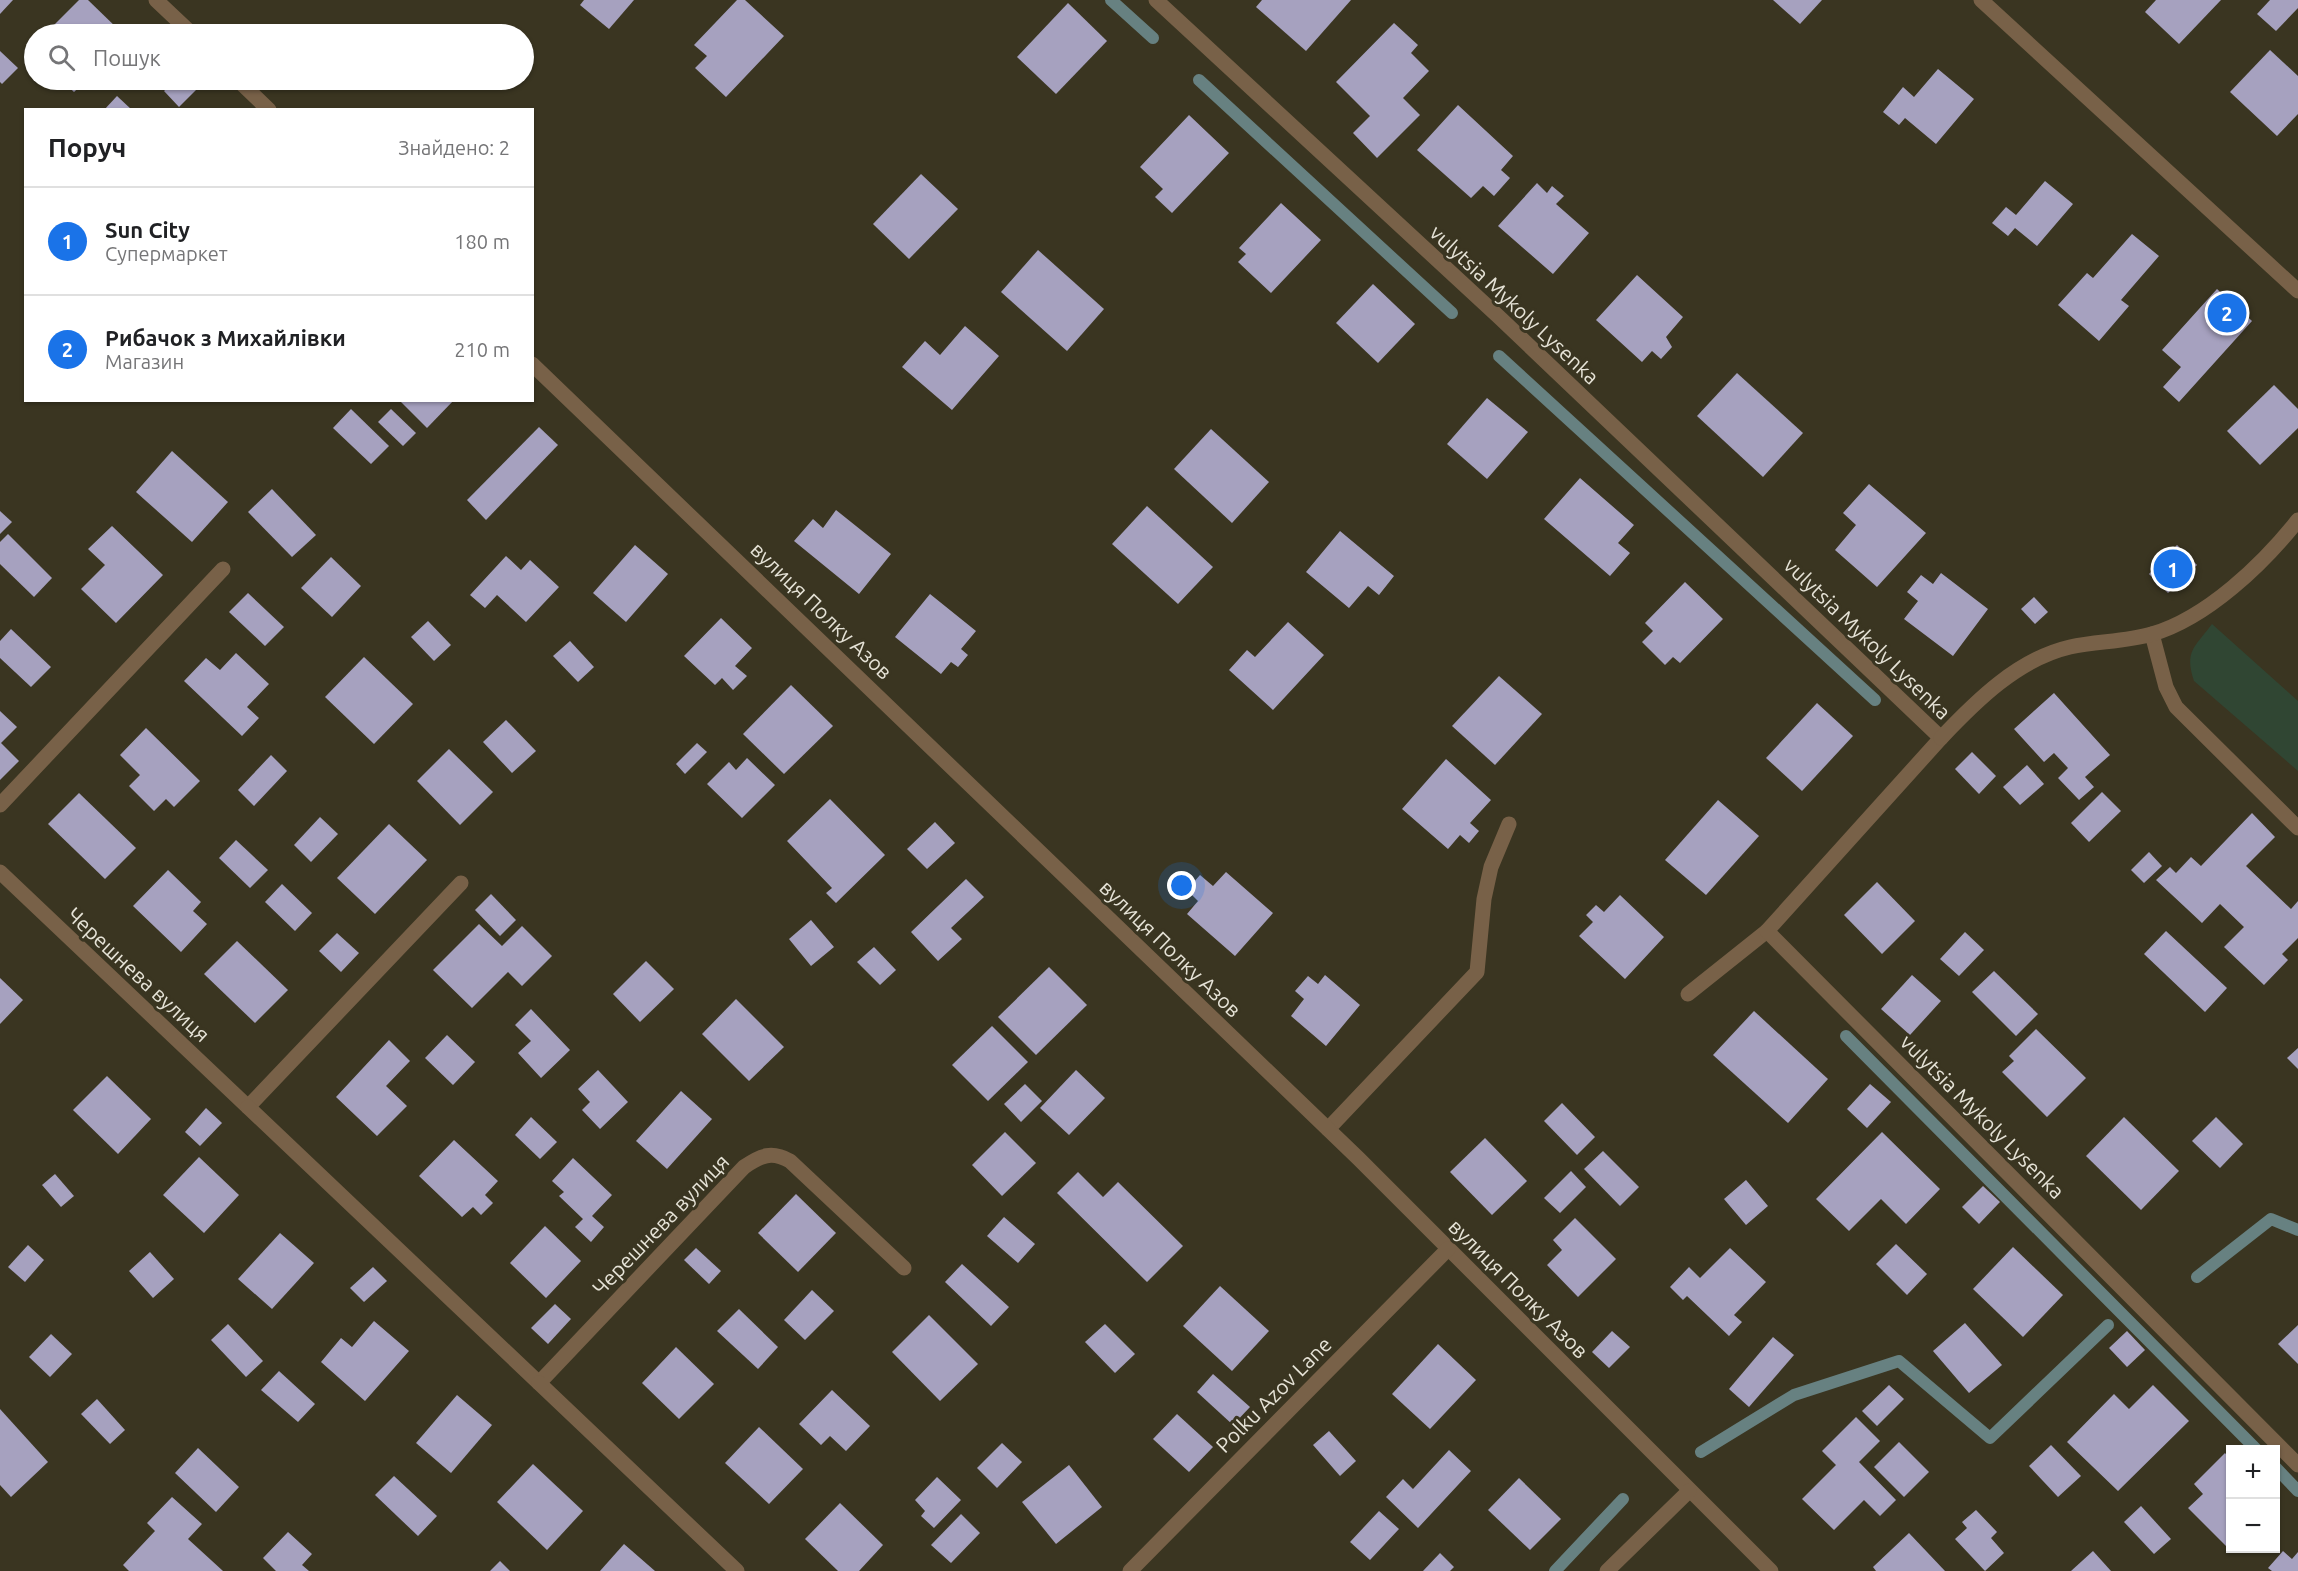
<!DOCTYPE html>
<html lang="uk">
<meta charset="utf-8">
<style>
body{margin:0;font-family:Ubuntu,sans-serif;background:#f6f6f6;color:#202124}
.controls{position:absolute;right:18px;bottom:18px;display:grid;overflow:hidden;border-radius:0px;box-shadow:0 2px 4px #0004}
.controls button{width:54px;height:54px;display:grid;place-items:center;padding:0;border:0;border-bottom:2px solid #e0e0e0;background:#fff;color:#202124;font:30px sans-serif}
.you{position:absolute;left:1182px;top:886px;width:21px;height:21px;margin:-15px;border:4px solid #fff;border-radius:50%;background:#1a73e8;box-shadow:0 0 0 9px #1a73e833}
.badge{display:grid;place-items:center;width:39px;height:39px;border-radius:50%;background:#1a73e8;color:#fff;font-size:20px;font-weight:700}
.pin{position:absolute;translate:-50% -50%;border:3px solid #fff;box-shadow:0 2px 6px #0006}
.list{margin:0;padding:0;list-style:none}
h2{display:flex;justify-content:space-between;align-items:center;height:78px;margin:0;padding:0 24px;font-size:26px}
h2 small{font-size:20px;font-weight:400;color:#757577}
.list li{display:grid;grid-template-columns:39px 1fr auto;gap:18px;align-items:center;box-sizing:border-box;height:108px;padding:0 24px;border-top:2px solid #e0e0e0}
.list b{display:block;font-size:22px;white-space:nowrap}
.list p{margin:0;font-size:20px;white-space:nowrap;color:#757577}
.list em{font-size:20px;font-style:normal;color:#757577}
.icon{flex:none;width:33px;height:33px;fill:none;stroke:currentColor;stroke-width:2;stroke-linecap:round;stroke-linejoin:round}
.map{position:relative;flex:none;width:2298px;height:1571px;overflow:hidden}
.search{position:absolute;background:#fff;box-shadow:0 2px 4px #0004;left:24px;top:24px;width:510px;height:66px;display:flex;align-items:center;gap:15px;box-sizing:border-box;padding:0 21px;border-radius:33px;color:#757577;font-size:22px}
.panel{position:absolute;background:#fff;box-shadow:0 2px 4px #0004;left:24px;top:108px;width:510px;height:294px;border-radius:0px}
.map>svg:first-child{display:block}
</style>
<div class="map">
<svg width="2298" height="1571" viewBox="0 0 2298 1571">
<rect width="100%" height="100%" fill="#3a3521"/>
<path fill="#304633" d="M 2212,624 L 2298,701 L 2298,771 L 2194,681 C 2184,651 2195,647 2212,624 Z"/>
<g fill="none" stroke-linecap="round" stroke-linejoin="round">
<g stroke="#678181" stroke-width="12">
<polyline points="1111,0 1153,38"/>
<polyline points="1199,80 1452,313"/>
<polyline points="1499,356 1875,700"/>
<polyline points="1846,1036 2257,1450"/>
<polyline points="2197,1277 2271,1219 2298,1230"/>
<polyline points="1701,1452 1794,1395 1899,1361 1990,1438 2108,1325"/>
<polyline points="2276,1468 2298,1491"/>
<polyline points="1555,1571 1623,1499"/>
</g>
</g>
<g fill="#a6a1bf">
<polygon points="0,0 13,0 0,14"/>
<polygon points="79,0 88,0 121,32 118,34 45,34"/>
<polygon points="584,0 634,0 609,29 580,5"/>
<polygon points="737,0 745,0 784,36 726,97 695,68 707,56 694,45"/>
<polygon points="1262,0 1351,0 1306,51 1256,7"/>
<polygon points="1773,0 1822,0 1800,24"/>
<polygon points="2156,0 2221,0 2179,44 2145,12"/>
<polygon points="2270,0 2298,0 2298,8 2276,31 2257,14"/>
<polygon points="1068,3 1107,41 1056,94 1017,57"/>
<polygon points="1394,23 1418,45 1411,53 1429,71 1403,98 1420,115 1377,158 1353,133 1370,116 1336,82"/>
<polygon points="2270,50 2298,76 2298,114 2277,136 2230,92"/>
<polygon points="0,51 18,68 2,84 0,82"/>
<polygon points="1938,69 1974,99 1936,144 1905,118 1899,125 1883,112 1903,87 1914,97"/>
<polygon points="61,80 87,80 74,92"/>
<polygon points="176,80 202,80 204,82 179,107 164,91"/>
<polygon points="117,96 132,110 104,110"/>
<polygon points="1458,105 1513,156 1501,170 1510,178 1494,196 1483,186 1471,198 1417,150"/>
<polygon points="1189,115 1229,153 1172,213 1155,197 1163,189 1140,167"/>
<polygon points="921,174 958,209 909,259 873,224"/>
<polygon points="2045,181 2073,204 2037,246 2015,228 2008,236 1992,223 2006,207 2016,215"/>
<polygon points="1537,183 1547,193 1552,186 1564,196 1556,204 1589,233 1553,274 1498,226"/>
<polygon points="1281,203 1321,240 1271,293 1238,262 1246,254 1239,248"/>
<polygon points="2132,234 2159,256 2121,300 2129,306 2099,341 2058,305 2087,273 2093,278"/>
<polygon points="1038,250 1104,309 1067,351 1001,292"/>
<polygon points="1637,275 1683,317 1666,337 1672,347 1661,359 1652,351 1642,362 1596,320"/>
<polygon points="1373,284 1415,324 1378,363 1336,323"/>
<polygon points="2217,289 2252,321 2179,402 2163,387 2181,367 2162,350"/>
<polygon points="965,326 999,356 952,410 902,367 925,341 940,355"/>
<polygon points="1737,373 1803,433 1763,477 1697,416"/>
<polygon points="2274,385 2298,409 2298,428 2260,465 2227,431"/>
<polygon points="1487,398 1528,432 1487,479 1447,444"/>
<polygon points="399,400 454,400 427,428"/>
<polygon points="351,409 389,446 371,464 333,428"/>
<polygon points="391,409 416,433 403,446 378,422"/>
<polygon points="539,427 558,445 486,520 467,500"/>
<polygon points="1211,429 1269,482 1232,523 1174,469"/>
<polygon points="172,451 228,502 192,542 136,492"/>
<polygon points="1580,478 1634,525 1618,543 1630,553 1610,576 1544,519"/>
<polygon points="1869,484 1926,533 1877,587 1835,550 1856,525 1843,513"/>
<polygon points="272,489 316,535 292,557 248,512"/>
<polygon points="1147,506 1213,567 1178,604 1112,544"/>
<polygon points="836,510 891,554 859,594 794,541 813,519 823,528"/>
<polygon points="0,511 12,522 0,534"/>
<polygon points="112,526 163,575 116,623 81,589 105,565 88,549"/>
<polygon points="1340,531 1394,576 1379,595 1368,586 1349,608 1306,572"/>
<polygon points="8,534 52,578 34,597 0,564 0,542"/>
<polygon points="635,545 668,574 626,622 593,593"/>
<polygon points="2177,545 2197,565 2168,593 2149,574"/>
<polygon points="506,556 521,570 530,560 559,587 526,622 497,595 485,608 470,595"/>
<polygon points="331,557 361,586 332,617 301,588"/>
<polygon points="1941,573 1988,609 1953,656 1904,619 1918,601 1907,592 1921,575 1933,584"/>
<polygon points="1685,582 1723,619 1680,663 1673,657 1665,665 1642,642 1653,631 1645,623"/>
<polygon points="248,593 284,627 265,646 229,612"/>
<polygon points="930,594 976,631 961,649 968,655 958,667 951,662 941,674 895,637"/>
<polygon points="2034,597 2048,612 2035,624 2021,609"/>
<polygon points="721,618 752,648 735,666 747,676 733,690 722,678 715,685 684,656"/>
<polygon points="428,621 451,645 434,661 411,637"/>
<polygon points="1288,622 1324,655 1273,710 1229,670 1247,650 1255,657"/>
<polygon points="11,629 51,667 31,687 0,658 0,641"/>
<polygon points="570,641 594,667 578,682 553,656"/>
<polygon points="236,653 269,684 247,707 259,718 242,736 184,681 206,658 220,670"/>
<polygon points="364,657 413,704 374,744 325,697"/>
<polygon points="1499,676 1542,714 1495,765 1452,726"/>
<polygon points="791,685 833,726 784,774 743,734"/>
<polygon points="2054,693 2110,755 2085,777 2094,787 2079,800 2058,778 2068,768 2054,753 2044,762 2014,729"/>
<polygon points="1817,703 1853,736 1802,791 1766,758"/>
<polygon points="0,711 17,727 1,743 19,761 0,780"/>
<polygon points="506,720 536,751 512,773 483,742"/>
<polygon points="146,728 200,781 174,807 166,799 154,811 129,786 140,775 120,755"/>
<polygon points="697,743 707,752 685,774 676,764"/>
<polygon points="449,749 493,792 460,825 417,781"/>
<polygon points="1972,752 1996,776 1979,794 1955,769"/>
<polygon points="271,755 287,771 254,806 238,790"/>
<polygon points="747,758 775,785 742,818 707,784 729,762 736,770"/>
<polygon points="1446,759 1491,800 1470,823 1479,831 1469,843 1460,835 1448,849 1402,809"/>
<polygon points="2027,765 2044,784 2020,805 2003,787"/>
<polygon points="2102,792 2121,811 2089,842 2071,823"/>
<polygon points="79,793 136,848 105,879 48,824"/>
<polygon points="830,799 885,855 836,903 826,893 832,888 787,841"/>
<polygon points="1718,800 1759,836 1706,895 1665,860"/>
<polygon points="2252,813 2275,837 2246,866 2291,909 2298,901 2298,938 2282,954 2288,960 2264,985 2224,947 2244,927 2220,904 2202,923 2156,880 2170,867 2176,873 2191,857 2201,866"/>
<polygon points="320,817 338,834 311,862 294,845"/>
<polygon points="935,822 955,843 927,869 907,849"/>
<polygon points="389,824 427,860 375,914 337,878"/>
<polygon points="236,840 268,870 250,888 219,858"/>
<polygon points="2149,852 2162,866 2144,883 2131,870"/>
<polygon points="168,870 201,902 193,911 207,924 181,952 133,906"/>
<polygon points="1226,872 1273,913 1235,956 1187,914 1198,901 1187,890 1200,875 1213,886"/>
<polygon points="966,879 984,897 951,928 962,939 938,961 911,932"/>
<polygon points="1877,882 1915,921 1882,954 1844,915"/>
<polygon points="282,884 312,913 295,931 265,902"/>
<polygon points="491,894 516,920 500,936 475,910"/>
<polygon points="1620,895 1664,937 1625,979 1579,936 1593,922 1586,915 1596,905 1604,912"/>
<polygon points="811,920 834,947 811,966 789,939"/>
<polygon points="479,924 502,946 522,926 552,956 522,986 508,972 472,1008 433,970"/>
<polygon points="2166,931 2227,988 2205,1012 2144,954"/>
<polygon points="1965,932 1984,950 1959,976 1940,959"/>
<polygon points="337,933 359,953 341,972 319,951"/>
<polygon points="237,941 288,990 255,1023 204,974"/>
<polygon points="874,947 896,970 880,985 857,962"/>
<polygon points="646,961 674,989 640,1022 613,994"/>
<polygon points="1049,967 1087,1005 1036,1055 998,1017"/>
<polygon points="1994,971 2038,1014 2016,1036 1972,992"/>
<polygon points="1325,975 1360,1005 1326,1046 1291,1016 1304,999 1295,991 1308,976 1318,984"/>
<polygon points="1912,975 1941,1001 1910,1035 1881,1009"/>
<polygon points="0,978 23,1000 0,1024"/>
<polygon points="736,999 784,1047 749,1081 702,1034"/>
<polygon points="531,1009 570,1050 541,1078 518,1053 531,1041 515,1025"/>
<polygon points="1754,1011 1828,1079 1788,1123 1713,1055"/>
<polygon points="992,1026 1028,1062 988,1101 952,1065"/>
<polygon points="2036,1029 2086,1078 2047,1117 2002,1072 2014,1061 2009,1056"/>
<polygon points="447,1035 475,1062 453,1085 425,1058"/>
<polygon points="389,1040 410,1061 386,1086 407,1106 377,1136 336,1097"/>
<polygon points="2298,1048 2298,1069 2287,1058"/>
<polygon points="598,1070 628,1102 600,1129 582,1110 590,1102 578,1089"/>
<polygon points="1076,1070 1105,1098 1069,1135 1040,1108"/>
<polygon points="107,1076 151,1119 118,1154 73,1110"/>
<polygon points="1025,1084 1042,1101 1021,1122 1004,1104"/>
<polygon points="1870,1084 1891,1102 1867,1128 1847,1109"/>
<polygon points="681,1091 712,1119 667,1169 636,1141"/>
<polygon points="1562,1103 1595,1137 1577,1155 1544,1121"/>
<polygon points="206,1108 222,1123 200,1146 185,1132"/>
<polygon points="531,1117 557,1142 540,1159 515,1135"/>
<polygon points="2124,1117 2179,1171 2141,1210 2086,1156"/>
<polygon points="2216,1117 2243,1144 2220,1168 2192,1141"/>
<polygon points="1005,1132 1036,1163 1002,1196 972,1165"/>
<polygon points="1882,1132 1940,1189 1906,1224 1881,1199 1849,1231 1816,1199"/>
<polygon points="1485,1138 1527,1181 1492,1215 1450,1172"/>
<polygon points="454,1140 498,1181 485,1195 493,1203 481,1215 473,1207 462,1217 419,1176"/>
<polygon points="1603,1151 1639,1187 1620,1206 1584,1169"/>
<polygon points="199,1157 239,1195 204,1233 163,1195"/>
<polygon points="573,1158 612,1195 592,1216 604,1227 591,1242 575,1227 583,1219 559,1196 564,1192 552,1181"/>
<polygon points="1571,1171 1586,1187 1560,1213 1544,1198"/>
<polygon points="1078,1172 1103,1197 1118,1182 1183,1246 1147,1282 1057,1193"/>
<polygon points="55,1174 74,1196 61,1207 42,1185"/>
<polygon points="1746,1180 1768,1206 1746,1225 1724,1199"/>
<polygon points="1983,1186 2000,1202 1979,1224 1962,1207"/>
<polygon points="796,1194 836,1233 798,1272 758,1233"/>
<polygon points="1004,1217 1035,1244 1018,1263 987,1236"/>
<polygon points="1575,1218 1616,1259 1578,1297 1547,1265 1562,1250 1553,1240"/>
<polygon points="545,1226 581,1261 546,1298 510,1263"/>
<polygon points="280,1233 314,1263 272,1309 238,1279"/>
<polygon points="1896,1244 1927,1274 1907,1295 1876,1264"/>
<polygon points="28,1245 44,1260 25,1282 8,1267"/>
<polygon points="2013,1247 2063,1295 2023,1337 1973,1289"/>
<polygon points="696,1248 721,1271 709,1284 684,1260"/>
<polygon points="1730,1248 1766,1282 1734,1315 1742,1322 1729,1336 1687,1296 1683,1300 1670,1287 1689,1267 1700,1278"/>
<polygon points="150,1252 174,1279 153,1298 129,1271"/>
<polygon points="962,1264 1009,1307 991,1326 945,1282"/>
<polygon points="373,1267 387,1281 364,1302 350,1288"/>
<polygon points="1220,1286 1269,1331 1232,1371 1183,1326"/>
<polygon points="812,1290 834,1311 805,1340 784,1320"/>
<polygon points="555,1304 571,1319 548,1344 531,1328"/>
<polygon points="739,1309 778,1347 758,1369 717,1331"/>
<polygon points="929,1315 978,1364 940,1401 892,1352"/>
<polygon points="374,1321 409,1351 365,1401 321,1362 341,1338 352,1347"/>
<polygon points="1965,1323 2002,1365 1969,1393 1933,1351"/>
<polygon points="228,1324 263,1361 246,1377 211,1340"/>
<polygon points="1105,1324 1135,1354 1115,1373 1085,1342"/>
<polygon points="2298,1325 2298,1364 2278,1344"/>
<polygon points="1612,1331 1630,1347 1609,1368 1592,1352"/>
<polygon points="2127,1331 2145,1350 2127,1367 2109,1348"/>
<polygon points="51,1334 72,1354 50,1377 29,1357"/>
<polygon points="1773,1337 1794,1355 1749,1407 1729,1389"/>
<polygon points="1438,1344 1476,1380 1430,1429 1392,1394"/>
<polygon points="676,1347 714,1384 679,1419 642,1383"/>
<polygon points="279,1371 315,1404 298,1422 261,1390"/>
<polygon points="1213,1374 1250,1407 1233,1425 1197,1392"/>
<polygon points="1889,1385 1904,1399 1877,1426 1862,1411"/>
<polygon points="2153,1385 2189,1421 2118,1491 2067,1442 2114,1394 2129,1409"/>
<polygon points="832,1390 870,1426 846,1451 830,1436 821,1445 799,1424"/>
<polygon points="457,1395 492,1425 451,1473 416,1443"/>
<polygon points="97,1399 125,1430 110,1444 81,1414"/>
<polygon points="0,1409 48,1462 11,1497 0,1485"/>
<polygon points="1177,1414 1213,1447 1189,1472 1153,1439"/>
<polygon points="1856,1417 1880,1441 1859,1462 1896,1500 1880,1516 1864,1500 1834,1530 1802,1499 1836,1465 1822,1451"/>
<polygon points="759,1427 803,1469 769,1504 725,1463"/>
<polygon points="1329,1431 1356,1461 1340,1476 1313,1445"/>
<polygon points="1899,1442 1929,1472 1904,1497 1874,1467"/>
<polygon points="1002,1443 1022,1462 997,1488 977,1468"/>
<polygon points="2051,1445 2081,1476 2058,1497 2029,1466"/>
<polygon points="198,1448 239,1487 216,1512 175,1473"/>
<polygon points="1449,1450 1471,1471 1418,1528 1386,1497 1403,1479 1413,1489"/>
<polygon points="2225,1453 2230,1459 2230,1546 2228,1548 2188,1508 2203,1494 2194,1484"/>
<polygon points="533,1464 583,1511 547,1550 497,1502"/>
<polygon points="1069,1465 1102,1507 1056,1544 1022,1502"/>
<polygon points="394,1476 437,1516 418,1536 375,1495"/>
<polygon points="937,1477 961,1500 934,1528 921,1516 925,1511 915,1500"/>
<polygon points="1519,1478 1561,1519 1530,1550 1488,1510"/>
<polygon points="172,1497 202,1524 188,1539 223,1571 129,1571 123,1565 155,1531 147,1523"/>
<polygon points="840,1503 883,1545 859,1571 838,1571 805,1539"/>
<polygon points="2141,1506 2171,1539 2154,1554 2124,1522"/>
<polygon points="1976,1510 1997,1532 1991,1538 2004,1553 1985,1571 1955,1539 1967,1528 1962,1522"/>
<polygon points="1379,1511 1399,1529 1370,1560 1350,1542"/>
<polygon points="961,1514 980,1533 951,1563 931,1545"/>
<polygon points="288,1532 312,1554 302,1565 309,1571 276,1571 263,1558"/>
<polygon points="1909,1533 1945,1571 1876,1571 1873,1567"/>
<polygon points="624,1544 655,1571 600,1571"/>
<polygon points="2093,1551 2111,1571 2071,1571"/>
<polygon points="2283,1551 2292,1559 2298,1552 2298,1571 2272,1571 2268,1568"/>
<polygon points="1440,1553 1454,1567 1450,1571 1423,1571"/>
<polygon points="500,1561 510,1571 490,1571"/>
</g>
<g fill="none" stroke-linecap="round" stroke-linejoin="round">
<g stroke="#786148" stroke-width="15">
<polyline points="2152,634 2166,687 2176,707 2298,828"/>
<polyline points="1688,994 1767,931"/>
<polyline points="1328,1129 1477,972 1484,899 1491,867 1509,824"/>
</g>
<g stroke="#786148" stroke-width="15">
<polyline points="156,0 192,34"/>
<polyline points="1156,0 1499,317 1941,738 1767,931 2298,1465"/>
<polyline points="238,80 269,110"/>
<polyline points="532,364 1358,1158 1771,1571"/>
<path d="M 1941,738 C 1976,701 2018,659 2070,647 C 2097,641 2125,642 2152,634 C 2207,618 2263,564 2298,520"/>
<polyline points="0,805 223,569"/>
<polyline points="0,872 248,1107 461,883"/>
<path d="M 248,1107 L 539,1383 L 744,1167 C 761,1155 772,1151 790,1161 L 904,1268"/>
<polyline points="539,1383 737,1571"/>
<polyline points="1130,1571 1448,1249"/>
<polyline points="1607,1571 1689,1491"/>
</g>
<polyline stroke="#786148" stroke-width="15" points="1981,0 2298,291"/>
</g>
<g text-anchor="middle" stroke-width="6" stroke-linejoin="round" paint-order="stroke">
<g font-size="21" fill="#e6e3d7" stroke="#3a3521">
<text transform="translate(1514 305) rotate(43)" y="7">vulytsia Mykoly Lysenka</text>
<text transform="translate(821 611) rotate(44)" y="7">вулиця Полку Азов</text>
<text transform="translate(1867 639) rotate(44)" y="7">vulytsia Mykoly Lysenka</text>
<text transform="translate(1170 949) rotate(44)" y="7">вулиця Полку Азов</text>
<text transform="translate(138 975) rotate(43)" y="7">Черешнева вулиця</text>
<text transform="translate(1982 1117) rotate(45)" y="7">vulytsia Mykoly Lysenka</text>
<text transform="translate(661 1225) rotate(-46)" y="7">Черешнева вулиця</text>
<text transform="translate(1518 1289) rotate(45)" y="7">вулиця Полку Азов</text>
<text transform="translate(1274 1395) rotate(-45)" y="7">Polku Azov Lane</text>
</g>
</g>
</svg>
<div class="controls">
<button>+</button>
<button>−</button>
</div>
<div class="you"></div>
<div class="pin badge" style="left:2173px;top:569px">1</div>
<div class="pin badge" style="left:2227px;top:313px">2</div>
<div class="search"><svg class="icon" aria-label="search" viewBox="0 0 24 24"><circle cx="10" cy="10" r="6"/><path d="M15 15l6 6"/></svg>Пошук</div>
<section class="panel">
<h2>Поруч<small>Знайдено: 2</small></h2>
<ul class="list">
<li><span class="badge">1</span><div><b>Sun City</b><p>Супермаркет</p></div><em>180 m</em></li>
<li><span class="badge">2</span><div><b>Рибачок з Михайлівки</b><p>Магазин</p></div><em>210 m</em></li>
</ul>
</section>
</div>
